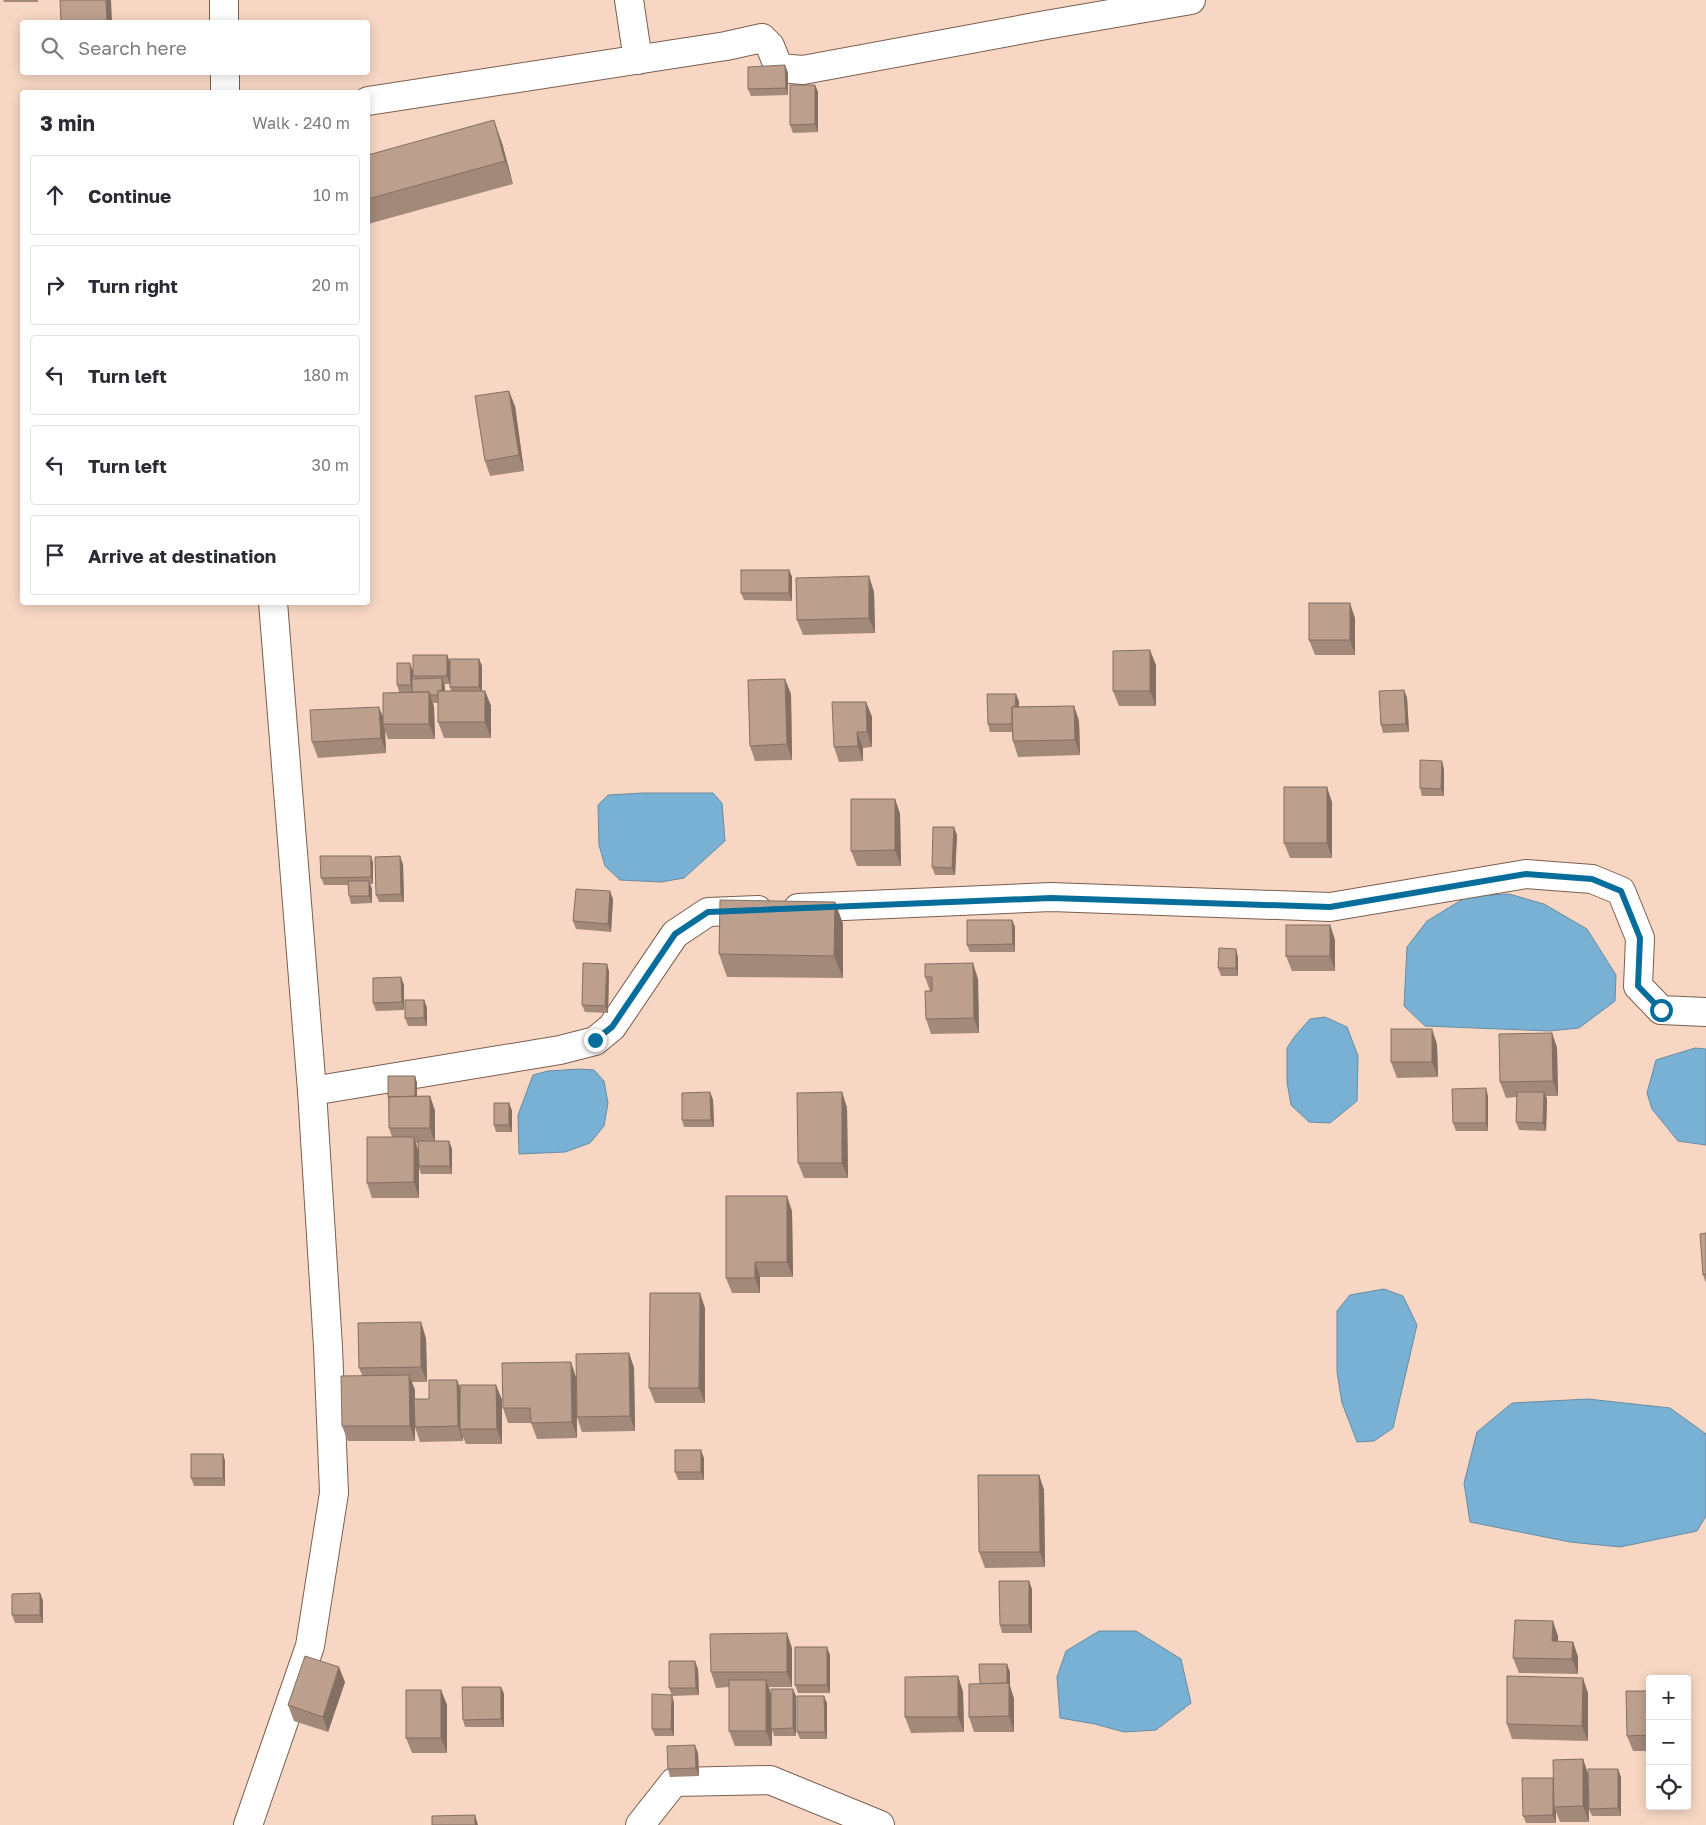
<!DOCTYPE html>
<meta charset="utf-8">
<style>
body{margin:0;font-family:"Golos Text",sans-serif;background:#f2f2f3;color:#2b2b33}
.controls{position:absolute;right:15px;bottom:15px;display:grid;overflow:hidden;border-radius:5px;box-shadow:0 2px 12px #0003}
.controls button{width:45px;height:45px;display:grid;place-items:center;padding:0;border:0;border-bottom:1px solid #e1e1e2;background:#fff;color:#2b2b33;font:25px sans-serif}
.stop{position:absolute;width:15px;height:15px;margin:-11px;border:4px solid #076e9b;border-radius:50%;background:#fff}
.stop.end{background:#076e9b;border-color:#fff;box-shadow:0 1px 5px #0008}
.list{margin:0;padding:0;list-style:none}
h2{display:flex;justify-content:space-between;align-items:center;height:65px;margin:0;padding:0 20px;font-size:21px}
h2 small{font-size:16px;font-weight:400;color:#7c7c81}
.list li{display:grid;grid-template-columns:32px 1fr auto;gap:15px;align-items:center;box-sizing:border-box;height:80px;margin:0 10px 10px;padding:0 10px;border:1px solid #e1e1e2;border-radius:5px}
.list b{display:block;font-size:19px;white-space:nowrap}
.list em{font-size:16px;font-style:normal;color:#7c7c81}
.icon{flex:none;width:28px;height:28px;fill:none;stroke:currentColor;stroke-width:2;stroke-linecap:round;stroke-linejoin:round}
.map{position:relative;flex:none;width:1706px;height:1825px;overflow:hidden}
.search{position:absolute;background:#fff;box-shadow:0 2px 12px #0003;left:20px;top:20px;width:350px;height:55px;display:flex;align-items:center;gap:12px;box-sizing:border-box;padding:0 18px;border-radius:5px;color:#7c7c81;font-size:19px}
.panel{position:absolute;background:#fff;box-shadow:0 2px 12px #0003;left:20px;top:90px;width:350px;height:515px;border-radius:5px}
.map>svg:first-child{display:block}
</style>
<div class="map">
<svg width="1706" height="1825" viewBox="0 0 1706 1825">
<rect width="100%" height="100%" fill="#f7d7c4"/>
<g fill="#78b1d4" stroke="#688ca2">
<polygon points="643,793 713,793 722,803 725,841 684,878 661,882 620,880 605,866 599,845 598,805 608,795"/>
<polygon points="1509,894 1544,904 1587,929 1616,975 1615,1001 1579,1028 1549,1031 1425,1026 1404,1006 1407,947 1427,921 1468,896"/>
<polygon points="1325,1017 1347,1027 1358,1056 1357,1101 1330,1123 1309,1122 1291,1105 1287,1082 1287,1048 1295,1036 1310,1019"/>
<polygon points="1695,1048 1706,1049 1706,1145 1678,1141 1652,1109 1647,1093 1656,1060"/>
<polygon points="579,1069 594,1070 604,1081 608,1103 604,1126 590,1143 565,1152 519,1154 518,1115 533,1075 548,1071"/>
<polygon points="1384,1289 1403,1296 1417,1325 1393,1428 1374,1441 1357,1442 1342,1403 1337,1372 1337,1311 1350,1295"/>
<polygon points="1588,1399 1670,1408 1706,1434 1706,1516 1697,1531 1620,1547 1570,1542 1470,1522 1464,1483 1477,1432 1512,1403"/>
<polygon points="1099,1631 1136,1631 1181,1659 1191,1703 1156,1730 1124,1732 1095,1724 1060,1718 1057,1677 1066,1651"/>
</g>
<g fill="none" stroke-linecap="round" stroke-linejoin="round">
<g stroke="#7a5f4f" stroke-width="30">
<g id="minor">
<polyline points="224,0 224,22"/>
<polyline points="629,0 638,60"/>
<polyline points="225,72 225,92"/>
<polyline points="368,101 726,46 762,38 770,46 779,68 803,70 1046,25 1191,0"/>
<polyline points="798,908 1051,897 1330,907 1526,874 1592,879 1621,891 1640,938 1638,986 1661,1010 1706,1012"/>
<polyline points="312,1091 560,1050 595,1041 612,1027 675,934 708,912 758,910"/>
<polyline points="248,1825 310,1646 334,1493 328,1347 312,1091 273,602"/>
<polyline points="640,1825 674,1782 770,1780 880,1825"/>
</g>
</g>
<use href="#minor" stroke="#fff" stroke-width="28"/>
</g>
<g fill="#a3897a" fill-rule="evenodd">
<polygon points="3,0 38,0 38,2 4,2"/>
<polygon points="785,65 788,73 788,95 751,96 748,89"/>
<polygon points="815,85 818,92 818,132 793,133 790,125"/>
<polygon points="502,143 513,184 368,224 368,155"/>
<polygon points="515,406 524,471 490,476 485,461"/>
<polygon points="789,570 792,577 792,601 744,600 741,593"/>
<polygon points="874,592 875,633 803,635 797,620"/>
<polygon points="1355,618 1355,655 1315,655 1309,640"/>
<polygon points="447,655 450,662 450,684 444,684 445,691 451,691 450,687 479,659 482,666 482,691 485,691 491,706 491,738 444,738 438,722 438,703 433,703 434,707 435,739 388,739 385,731 386,753 318,758 312,742 383,716 399,692 397,685 413,671 413,679 414,679 413,676"/>
<polygon points="1156,665 1156,706 1119,706 1113,691"/>
<polygon points="1404,690 1407,698 1409,732 1383,733 1381,725"/>
<polygon points="791,694 792,760 755,761 750,746"/>
<polygon points="1016,694 1019,702 1019,707 1074,706 1079,721 1080,755 1018,757 1013,741 1012,732 990,732 988,724"/>
<polygon points="866,702 872,717 872,747 863,748 863,761 839,762 834,747"/>
<polygon points="1444,769 1444,796 1422,796 1420,788"/>
<polygon points="895,799 900,814 901,866 857,866 851,851"/>
<polygon points="1332,802 1332,858 1290,858 1284,843"/>
<polygon points="957,835 955,875 935,875 932,867"/>
<polygon points="371,856 373,863 373,884 370,884 372,889 372,903 351,904 349,896 348,885 324,885 321,878"/>
<polygon points="403,864 404,902 379,902 376,895"/>
<polygon points="613,899 611,932 576,929 573,921"/>
<polygon points="835,902 843,924 843,978 727,977 719,954"/>
<polygon points="1012,920 1015,927 1015,952 970,952 967,945"/>
<polygon points="1330,925 1335,940 1335,971 1292,971 1286,956"/>
<polygon points="1238,957 1238,976 1221,976 1218,968"/>
<polygon points="609,971 608,1013 585,1012 582,1005"/>
<polygon points="401,977 404,985 404,1010 376,1011 373,1003"/>
<polygon points="925,977 978,979 979,1033 931,1034 926,1019 930,991"/>
<polygon points="424,1000 427,1008 427,1026 408,1026 405,1018"/>
<polygon points="1552,1033 1557,1048 1558,1096 1546,1096 1547,1099 1546,1131 1519,1130 1516,1122 1517,1097 1506,1098 1500,1082"/>
<polygon points="1437,1044 1438,1077 1397,1078 1391,1062"/>
<path d="M 415,1076 L 417,1083 L 417,1096 L 430,1096 L 435,1111 L 435,1141 L 449,1141 L 452,1149 L 452,1174 L 421,1174 L 419,1168 L 419,1198 L 372,1198 L 367,1183 L 392,1137 L 389,1128 L 388,1097 ZM 416,1143 L 418,1143 L 418,1150 Z"/>
<polygon points="710,1092 713,1100 714,1127 684,1127 682,1120"/>
<polygon points="842,1092 847,1108 848,1178 804,1178 798,1163"/>
<polygon points="1488,1096 1488,1131 1456,1131 1453,1123"/>
<polygon points="509,1103 512,1111 512,1132 496,1132 494,1125"/>
<polygon points="792,1211 793,1277 760,1277 760,1293 732,1293 726,1278"/>
<polygon points="1706,1233 1706,1283 1703,1275"/>
<polygon points="705,1308 705,1403 655,1403 649,1388"/>
<polygon points="426,1338 427,1382 412,1382 415,1390 415,1399 429,1399 457,1380 460,1388 496,1385 502,1400 502,1444 466,1444 463,1437 463,1441 420,1442 415,1427 415,1441 348,1441 342,1426 362,1375 359,1368"/>
<polygon points="629,1353 634,1368 635,1431 582,1432 577,1417 577,1438 537,1439 531,1423 508,1423 503,1408"/>
<polygon points="223,1454 225,1461 225,1486 194,1486 191,1478"/>
<polygon points="704,1458 704,1480 678,1480 675,1472"/>
<polygon points="1039,1475 1044,1490 1045,1567 985,1568 979,1552"/>
<polygon points="1032,1589 1032,1633 1002,1633 1000,1625"/>
<polygon points="40,1593 43,1601 43,1623 15,1623 12,1615"/>
<polygon points="1558,1636 1558,1642 1573,1642 1578,1657 1578,1674 1519,1673 1513,1658"/>
<polygon points="792,1648 792,1687 769,1687 771,1694 796,1696 796,1736 774,1736 772,1730 772,1746 735,1746 729,1731 729,1687 716,1688 711,1672"/>
<polygon points="830,1655 830,1693 798,1693 795,1685"/>
<polygon points="698,1669 699,1695 672,1696 669,1688"/>
<polygon points="1010,1672 1010,1686 1014,1699 1014,1732 974,1732 969,1717 980,1684"/>
<polygon points="958,1676 963,1692 964,1732 911,1733 905,1717"/>
<polygon points="345,1682 328,1732 294,1721 288,1705"/>
<polygon points="501,1687 504,1694 504,1727 465,1727 463,1720"/>
<polygon points="441,1690 447,1705 447,1753 412,1753 406,1738"/>
<polygon points="1650,1691 1650,1751 1633,1751 1627,1736"/>
<polygon points="1588,1693 1588,1741 1512,1739 1507,1724"/>
<polygon points="674,1703 674,1736 655,1736 652,1729"/>
<polygon points="827,1703 827,1739 800,1739 797,1732"/>
<polygon points="698,1753 699,1776 670,1777 668,1769"/>
<polygon points="1583,1759 1588,1774 1589,1822 1560,1822 1556,1812 1556,1823 1526,1823 1523,1816 1553,1778"/>
<polygon points="1621,1777 1621,1816 1592,1816 1589,1809"/>
</g>
<g fill="#846f63">
<polygon points="106,0 111,0 112,22 107,22"/>
<polygon points="785,65 788,73 788,95 786,88"/>
<polygon points="815,85 818,92 818,132 815,124"/>
<polygon points="494,120 502,143 513,184 505,161"/>
<polygon points="509,391 515,406 524,471 519,455"/>
<polygon points="789,570 792,577 792,601 789,593"/>
<polygon points="869,576 874,592 875,633 869,618"/>
<polygon points="1350,603 1355,618 1355,655 1350,640"/>
<polygon points="1150,650 1156,665 1156,706 1150,691"/>
<polygon points="447,655 450,662 450,684 447,676"/>
<polygon points="479,659 482,666 482,695 479,687"/>
<polygon points="410,663 413,671 413,693 411,685"/>
<polygon points="442,678 445,686 445,703 442,695"/>
<polygon points="785,679 791,694 792,760 787,744"/>
<polygon points="1404,690 1407,698 1409,732 1406,724"/>
<polygon points="485,691 491,706 491,738 485,722"/>
<polygon points="429,692 434,707 435,739 429,724"/>
<polygon points="1016,694 1019,702 1018,731 1015,724"/>
<polygon points="866,702 872,717 872,747 867,732"/>
<polygon points="1074,706 1079,721 1080,755 1075,740"/>
<polygon points="379,707 385,722 383,724 385,731 386,753 381,738"/>
<polygon points="857,732 863,748 863,761 858,746"/>
<polygon points="1442,761 1444,769 1444,796 1441,789"/>
<polygon points="1327,787 1332,802 1332,858 1327,843"/>
<polygon points="895,799 900,814 901,866 895,850"/>
<polygon points="954,827 957,835 955,875 952,868"/>
<polygon points="371,856 373,863 373,884 371,877"/>
<polygon points="400,856 403,864 404,902 401,894"/>
<polygon points="369,881 372,889 372,903 369,896"/>
<polygon points="610,891 613,899 611,932 608,924"/>
<polygon points="835,902 843,924 843,978 834,956"/>
<polygon points="1012,920 1015,927 1015,952 1013,944"/>
<polygon points="1330,925 1335,940 1335,971 1330,956"/>
<polygon points="1236,949 1238,957 1238,976 1236,968"/>
<polygon points="973,963 978,979 979,1033 974,1018"/>
<polygon points="607,964 609,971 608,1013 605,1006"/>
<polygon points="401,977 404,985 404,1010 402,1002"/>
<polygon points="424,1000 427,1008 427,1026 424,1018"/>
<polygon points="1432,1029 1437,1044 1438,1077 1432,1062"/>
<polygon points="1552,1033 1557,1048 1558,1096 1553,1081"/>
<polygon points="415,1076 417,1083 417,1104 415,1097"/>
<polygon points="1486,1088 1488,1096 1488,1131 1486,1123"/>
<polygon points="710,1092 713,1100 714,1127 711,1120"/>
<polygon points="842,1092 847,1108 848,1178 842,1163"/>
<polygon points="1544,1092 1547,1099 1546,1131 1543,1123"/>
<polygon points="430,1096 435,1111 435,1143 430,1128"/>
<polygon points="509,1103 512,1111 512,1132 509,1125"/>
<polygon points="414,1137 419,1153 419,1198 414,1182"/>
<polygon points="449,1141 452,1149 452,1174 450,1166"/>
<polygon points="787,1196 792,1211 793,1277 787,1262"/>
<polygon points="755,1262 760,1277 760,1293 755,1278"/>
<polygon points="700,1293 705,1308 705,1403 699,1388"/>
<polygon points="421,1322 426,1338 427,1382 421,1367"/>
<polygon points="629,1353 634,1368 635,1431 630,1416"/>
<polygon points="571,1362 576,1377 577,1438 572,1422"/>
<polygon points="409,1375 415,1390 415,1441 410,1426"/>
<polygon points="457,1380 463,1395 460,1429 463,1437 463,1441 458,1426"/>
<polygon points="496,1385 502,1400 502,1444 497,1429"/>
<polygon points="701,1450 704,1458 704,1480 701,1472"/>
<polygon points="223,1454 225,1461 225,1486 223,1478"/>
<polygon points="1039,1475 1044,1490 1045,1567 1040,1552"/>
<polygon points="1029,1581 1032,1589 1032,1633 1029,1625"/>
<polygon points="40,1593 43,1601 43,1623 40,1615"/>
<polygon points="1553,1621 1558,1636 1558,1657 1552,1641"/>
<polygon points="787,1633 792,1648 792,1687 787,1672"/>
<polygon points="1573,1642 1578,1657 1578,1674 1572,1659"/>
<polygon points="827,1647 830,1655 830,1693 827,1685"/>
<polygon points="695,1661 698,1669 699,1695 696,1688"/>
<polygon points="1007,1664 1010,1672 1010,1686 1014,1699 1014,1732 1009,1716 1007,1688"/>
<polygon points="339,1667 345,1682 328,1732 323,1717"/>
<polygon points="958,1676 963,1692 964,1732 958,1717"/>
<polygon points="1583,1678 1588,1693 1588,1741 1582,1726"/>
<polygon points="766,1680 771,1695 772,1746 766,1731"/>
<polygon points="501,1687 504,1694 504,1727 501,1719"/>
<polygon points="793,1689 796,1696 796,1736 793,1728"/>
<polygon points="441,1690 447,1705 447,1753 441,1738"/>
<polygon points="672,1695 674,1703 674,1736 671,1729"/>
<polygon points="824,1696 827,1703 827,1739 825,1732"/>
<polygon points="695,1745 698,1753 699,1776 696,1768"/>
<polygon points="1583,1759 1588,1774 1589,1822 1583,1806"/>
<polygon points="1618,1769 1621,1777 1621,1816 1618,1808"/>
<polygon points="1553,1778 1554,1807 1556,1812 1556,1823 1553,1815"/>
<polygon points="475,1815 478,1825 475,1825"/>
</g>
<g fill="#bd9f8e" stroke="#846f63">
<polygon points="60,0 106,0 107,22 61,22"/>
<polygon points="785,65 786,88 748,89 748,67"/>
<polygon points="790,85 815,85 815,124 790,125"/>
<polygon points="494,120 505,161 368,199 368,155"/>
<polygon points="509,391 519,455 485,461 475,396"/>
<rect x="741" y="570" width="48" height="23"/>
<polygon points="869,576 869,618 797,620 796,578"/>
<rect x="1309" y="603" width="41" height="37"/>
<polygon points="1150,650 1150,691 1113,691 1113,651"/>
<rect x="413" y="655" width="34" height="21"/>
<rect x="450" y="659" width="29" height="28"/>
<polygon points="397,663 410,663 411,685 397,685"/>
<polygon points="442,678 442,691 438,691 438,695 430,695 429,692 412,692 412,679"/>
<polygon points="785,679 787,744 750,746 748,680"/>
<polygon points="1404,690 1406,724 1381,725 1379,691"/>
<rect x="438" y="691" width="47" height="31"/>
<polygon points="429,692 429,724 383,724 383,693"/>
<polygon points="987,694 1016,694 1015,707 1012,707 1012,724 988,724"/>
<polygon points="832,702 866,702 867,732 857,732 858,746 834,747"/>
<polygon points="1074,706 1075,740 1013,741 1012,707"/>
<polygon points="379,707 381,738 312,742 310,710"/>
<polygon points="1420,760 1442,761 1441,789 1420,788"/>
<rect x="1284" y="787" width="43" height="56"/>
<polygon points="851,799 895,799 895,850 851,851"/>
<polygon points="933,827 954,827 952,868 932,867"/>
<polygon points="320,856 371,856 371,877 321,878"/>
<polygon points="400,856 401,894 376,895 375,857"/>
<polygon points="348,881 369,881 369,896 349,896"/>
<polygon points="576,889 610,891 608,924 573,921"/>
<polygon points="720,900 835,902 834,956 719,954"/>
<polygon points="967,920 1012,920 1013,944 967,945"/>
<rect x="1286" y="925" width="44" height="31"/>
<polygon points="1219,948 1236,949 1236,968 1218,968"/>
<polygon points="583,963 607,964 605,1006 582,1005"/>
<polygon points="973,963 974,1018 926,1019 925,991 932,991 932,977 925,977 925,964"/>
<polygon points="401,977 402,1002 373,1003 373,978"/>
<rect x="405" y="1000" width="19" height="18"/>
<rect x="1391" y="1029" width="41" height="33"/>
<polygon points="1552,1033 1553,1081 1500,1082 1499,1034"/>
<polygon points="388,1076 415,1076 415,1096 388,1097"/>
<polygon points="1486,1088 1486,1123 1453,1123 1452,1089"/>
<polygon points="710,1092 711,1120 682,1120 682,1093"/>
<polygon points="842,1092 842,1163 798,1163 797,1093"/>
<polygon points="1517,1092 1544,1092 1543,1123 1516,1122"/>
<polygon points="430,1096 430,1128 389,1128 389,1097"/>
<rect x="494" y="1103" width="15" height="22"/>
<polygon points="367,1137 414,1137 414,1182 367,1183"/>
<polygon points="418,1141 449,1141 450,1166 419,1166"/>
<polygon points="726,1196 787,1196 787,1262 755,1262 755,1278 726,1278"/>
<polygon points="1706,1233 1706,1274 1703,1275 1700,1234"/>
<polygon points="650,1293 700,1293 699,1388 649,1388"/>
<polygon points="421,1322 421,1367 359,1368 358,1323"/>
<polygon points="629,1353 630,1416 577,1417 576,1354"/>
<polygon points="571,1362 572,1422 531,1423 530,1408 503,1408 502,1363"/>
<polygon points="409,1375 410,1426 342,1426 341,1376"/>
<polygon points="429,1380 457,1380 458,1426 415,1427 414,1399 429,1399"/>
<polygon points="460,1385 496,1385 497,1429 460,1429"/>
<rect x="675" y="1450" width="26" height="22"/>
<rect x="191" y="1454" width="32" height="24"/>
<polygon points="978,1475 1039,1475 1040,1552 979,1552"/>
<polygon points="999,1581 1029,1581 1029,1625 1000,1625"/>
<polygon points="40,1593 40,1615 12,1615 12,1594"/>
<polygon points="1515,1620 1553,1621 1552,1641 1573,1642 1572,1659 1513,1658"/>
<polygon points="787,1633 787,1672 711,1672 710,1634"/>
<rect x="795" y="1647" width="32" height="38"/>
<polygon points="305,1656 339,1667 323,1717 288,1705"/>
<polygon points="669,1661 695,1661 696,1688 669,1688"/>
<polygon points="979,1664 1007,1664 1007,1683 980,1684"/>
<polygon points="958,1676 958,1717 905,1717 905,1677"/>
<polygon points="1507,1676 1583,1678 1582,1726 1507,1724"/>
<rect x="729" y="1680" width="37" height="51"/>
<polygon points="1009,1683 1009,1716 969,1717 969,1684"/>
<polygon points="462,1687 501,1687 501,1719 463,1720"/>
<polygon points="771,1689 793,1689 793,1728 771,1729"/>
<rect x="406" y="1690" width="35" height="48"/>
<polygon points="1626,1691 1650,1691 1650,1735 1627,1736"/>
<polygon points="652,1694 672,1695 671,1729 652,1729"/>
<polygon points="797,1696 824,1696 825,1732 797,1732"/>
<polygon points="695,1745 696,1768 668,1769 667,1746"/>
<polygon points="1583,1759 1583,1806 1554,1807 1553,1760"/>
<polygon points="1588,1769 1618,1769 1618,1808 1589,1809"/>
<polygon points="1522,1778 1553,1778 1553,1815 1523,1816"/>
<polygon points="475,1815 475,1825 432,1825 432,1816"/>
</g>
<g fill="none" stroke-linecap="round" stroke-linejoin="round">
<polyline stroke="#076e9b" stroke-width="6" points="595,1040 612,1027 675,934 708,912 1051,898 1330,907 1526,874 1592,879 1621,891 1640,938 1638,986 1661,1010"/>
</g>
</svg>
<div class="controls">
<button>+</button>
<button>−</button>
<button><svg class="icon" aria-label="locate" viewBox="0 0 24 24"><circle cx="12" cy="12" r="6"/><path d="M12 2v4M12 18v4M2 12h4M18 12h4"/></svg></button>
</div>
<div class="stop" style="left:1661px;top:1010px"></div>
<div class="stop end" style="left:595px;top:1040px"></div>
<div class="search"><svg class="icon" aria-label="search" viewBox="0 0 24 24"><circle cx="10" cy="10" r="6"/><path d="M15 15l6 6"/></svg>Search here</div>
<section class="panel">
<h2>3 min<small>Walk · 240 m</small></h2>
<ul class="list">
<li><svg class="icon" aria-label="ahead" viewBox="0 0 24 24"><path d="M12 20V5M6 11l6-6 6 6"/></svg><div><b>Continue</b></div><em>10 m</em></li>
<li><svg class="icon" aria-label="right" viewBox="0 0 24 24"><path d="M7 20v-9h11M14 6l5 5-5 5"/></svg><div><b>Turn right</b></div><em>20 m</em></li>
<li><svg class="icon" aria-label="left" viewBox="0 0 24 24"><path d="M17 20v-9H6M10 6l-5 5 5 5"/></svg><div><b>Turn left</b></div><em>180 m</em></li>
<li><svg class="icon" aria-label="left" viewBox="0 0 24 24"><path d="M17 20v-9H6M10 6l-5 5 5 5"/></svg><div><b>Turn left</b></div><em>30 m</em></li>
<li><svg class="icon" aria-label="arrive" viewBox="0 0 24 24"><path d="M6 21V4h12l-3 4 3 4H6"/></svg><div><b>Arrive at destination</b></div></li>
</ul>
</section>
</div>
